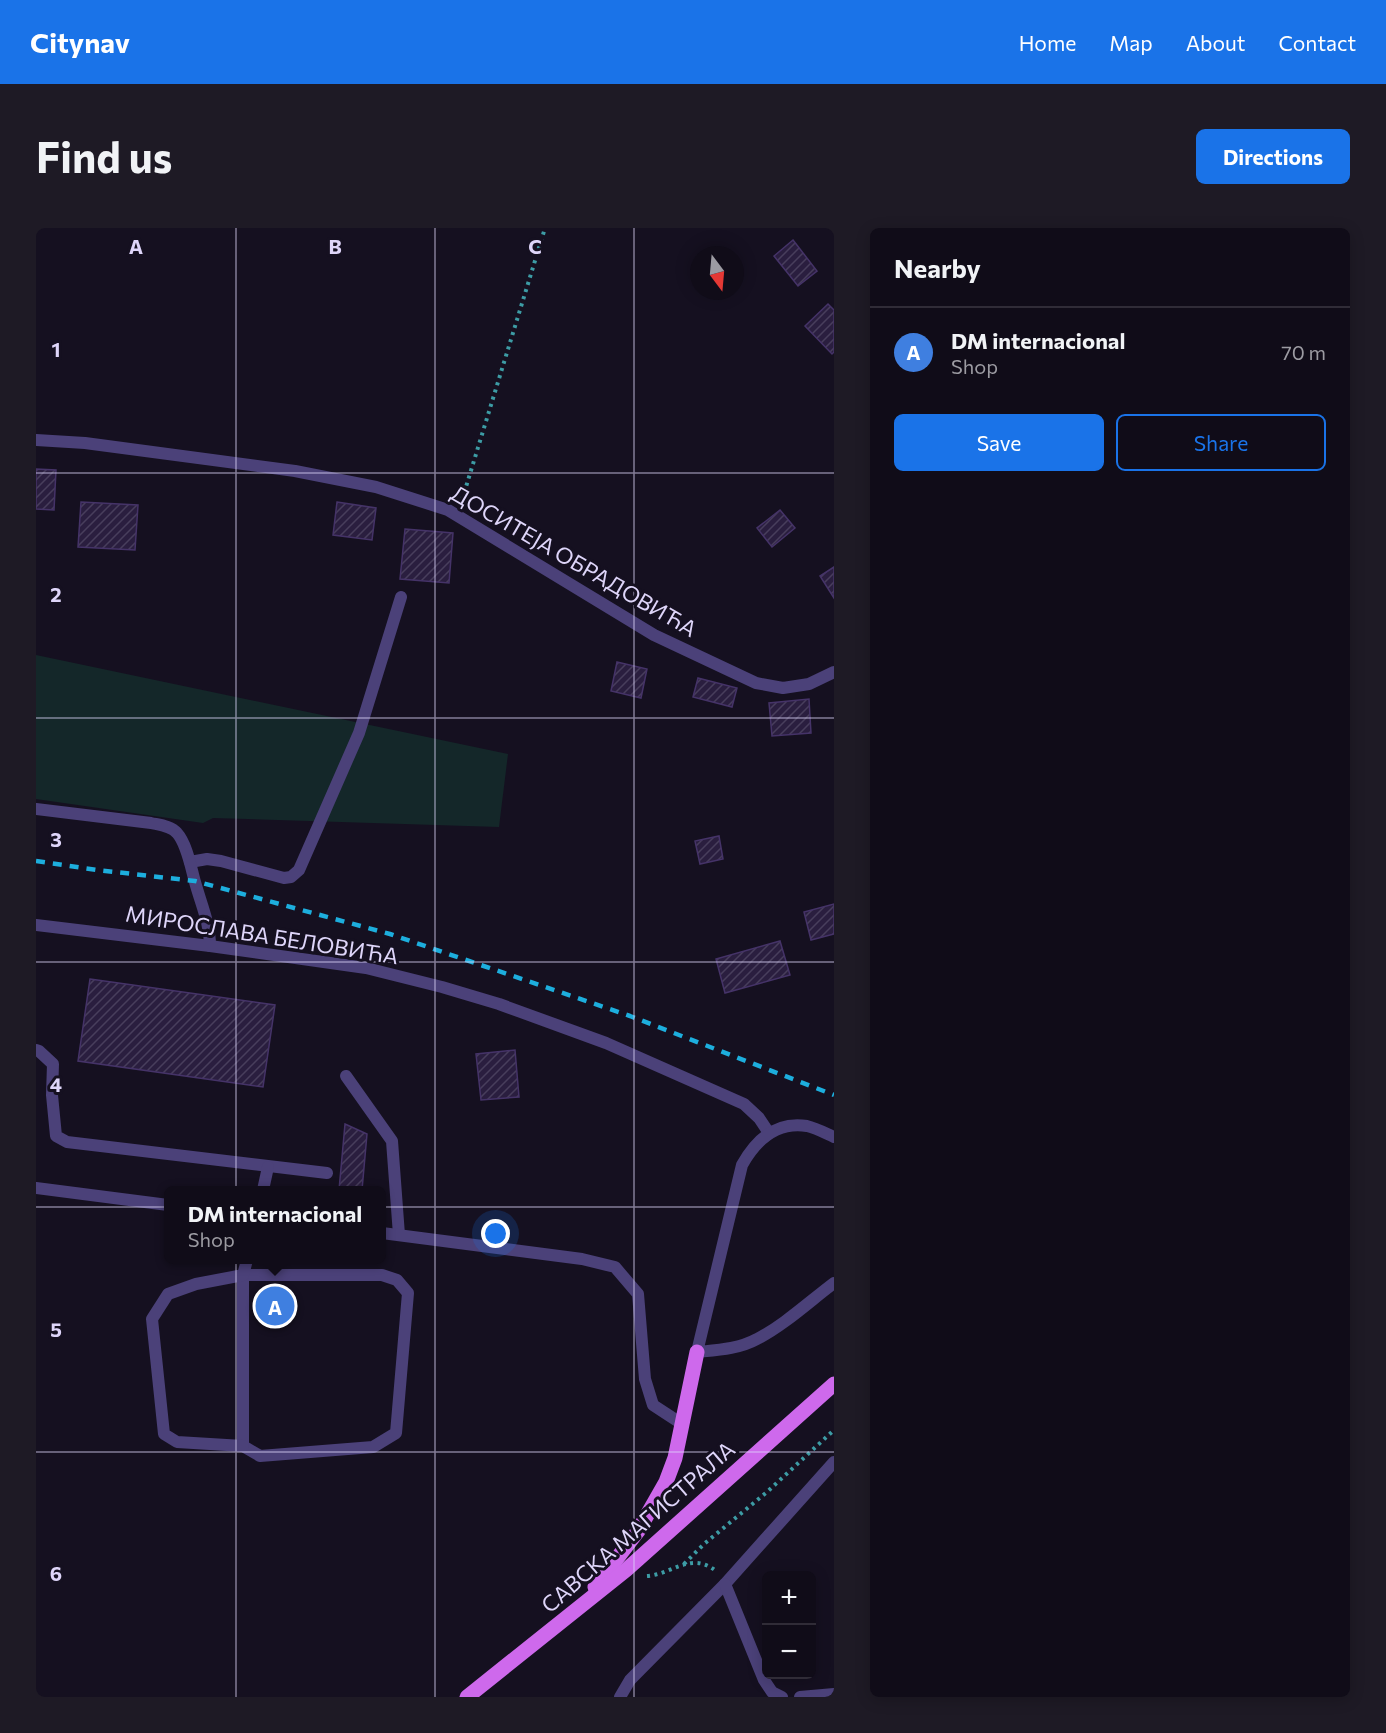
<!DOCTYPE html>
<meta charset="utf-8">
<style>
body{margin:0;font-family:Commissioner,sans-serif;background:#1e1a25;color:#f1f3f6}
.controls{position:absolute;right:18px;bottom:18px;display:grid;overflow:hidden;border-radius:9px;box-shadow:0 3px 15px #0003}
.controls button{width:54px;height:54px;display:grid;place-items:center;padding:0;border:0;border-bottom:2px solid #302c37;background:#100c18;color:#f1f3f6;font:30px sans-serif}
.compass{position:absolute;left:654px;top:18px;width:54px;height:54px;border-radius:50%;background:#100c18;box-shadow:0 3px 15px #0003;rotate:164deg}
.you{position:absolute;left:460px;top:1006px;width:21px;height:21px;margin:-15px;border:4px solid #fff;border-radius:50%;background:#1a73e8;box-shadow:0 0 0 9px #1a73e833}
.badge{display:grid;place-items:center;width:39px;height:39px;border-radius:50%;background:#1a73e8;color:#fff;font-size:20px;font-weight:700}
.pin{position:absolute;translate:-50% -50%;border:3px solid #fff;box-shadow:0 2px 6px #0006}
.popup{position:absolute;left:128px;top:958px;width:222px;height:78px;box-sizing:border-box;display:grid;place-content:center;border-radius:9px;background:#100c18;filter:drop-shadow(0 2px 4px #0005);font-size:20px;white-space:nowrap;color:#9c9ba2}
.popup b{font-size:22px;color:#f1f3f6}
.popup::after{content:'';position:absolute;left:50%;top:100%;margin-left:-12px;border:12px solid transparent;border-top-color:#100c18}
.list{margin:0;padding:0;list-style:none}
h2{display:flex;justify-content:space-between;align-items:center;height:78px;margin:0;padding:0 24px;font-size:26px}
h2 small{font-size:20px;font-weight:400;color:#9c9ba2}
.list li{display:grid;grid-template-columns:39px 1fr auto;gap:18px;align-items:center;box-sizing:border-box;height:90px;padding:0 24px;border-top:2px solid #302c37}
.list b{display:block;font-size:22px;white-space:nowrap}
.list p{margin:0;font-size:20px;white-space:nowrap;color:#9c9ba2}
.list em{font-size:20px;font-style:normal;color:#9c9ba2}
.actions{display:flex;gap:12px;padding:18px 24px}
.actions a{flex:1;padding:14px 0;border:2px solid #1a73e8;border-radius:9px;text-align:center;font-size:21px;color:#1a73e8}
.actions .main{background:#1a73e8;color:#fff}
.map{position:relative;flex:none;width:798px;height:1469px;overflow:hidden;border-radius:9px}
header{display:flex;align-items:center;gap:36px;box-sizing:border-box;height:84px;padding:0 30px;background:#1a73e8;color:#fff}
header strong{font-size:28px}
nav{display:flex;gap:33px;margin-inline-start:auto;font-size:21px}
.intro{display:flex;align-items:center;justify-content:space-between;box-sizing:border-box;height:144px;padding:0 36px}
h1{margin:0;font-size:42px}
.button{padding:15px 27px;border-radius:9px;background:#1a73e8;color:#fff;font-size:21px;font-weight:700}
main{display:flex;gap:36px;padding:0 36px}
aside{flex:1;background:#100c18;border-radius:9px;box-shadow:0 3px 15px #0003}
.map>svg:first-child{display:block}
</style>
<header>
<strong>Citynav</strong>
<nav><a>Home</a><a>Map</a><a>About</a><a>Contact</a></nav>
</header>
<div class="intro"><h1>Find us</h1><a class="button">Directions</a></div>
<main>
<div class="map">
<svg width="798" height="1469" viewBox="0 0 798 1469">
<defs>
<pattern id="building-hatch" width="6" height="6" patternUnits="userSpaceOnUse" patternTransform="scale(1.5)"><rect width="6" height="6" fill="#2a1e3f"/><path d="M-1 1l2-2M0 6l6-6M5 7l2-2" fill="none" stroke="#483e5c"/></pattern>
</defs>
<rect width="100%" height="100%" fill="#151020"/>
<polygon fill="#142729" points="0,427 472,526 463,599 177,590 167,595 0,571"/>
<g fill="url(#building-hatch)" stroke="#453368" stroke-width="1.5">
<polygon points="757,12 781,43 762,58 738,28"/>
<polygon points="792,76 798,82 798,124 796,126 769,98"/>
<polygon points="0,241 20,242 18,282 0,281"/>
<polygon points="45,274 102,277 99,322 42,319"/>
<polygon points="301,274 340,280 336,312 297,307"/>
<polygon points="744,282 759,300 736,319 721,300"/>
<polygon points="369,301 417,305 413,355 364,351"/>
<polygon points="798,339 798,370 784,348"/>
<polygon points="581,434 611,441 605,470 575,463"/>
<polygon points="662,450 701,460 696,479 657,469"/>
<polygon points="773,471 775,505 736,508 733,475"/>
<polygon points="683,608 687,631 664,636 659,613"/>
<polygon points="798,676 798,706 775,712 768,684"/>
<polygon points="744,713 754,747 689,765 680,731"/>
<polygon points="54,751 239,777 227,859 42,833"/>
<polygon points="479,822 483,869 445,872 440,826"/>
<polygon points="309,896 331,906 326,962 303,962"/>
</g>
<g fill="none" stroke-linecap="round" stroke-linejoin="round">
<g stroke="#3d9ca5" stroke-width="4" stroke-dasharray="3 4.5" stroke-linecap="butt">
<polyline points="426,272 509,0"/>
<polyline points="648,1336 668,1316 731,1264 798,1202"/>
<path d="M 611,1348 C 637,1346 655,1323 680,1343"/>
</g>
<g stroke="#4b4179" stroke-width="12">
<polyline points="154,634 171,631 185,633 248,650 255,649 263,642 323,505 365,369"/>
<polyline points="0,822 3,823 17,836 16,867 20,908 31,914 291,945"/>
<polyline points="310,848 356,913 363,1007"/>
<polyline points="0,960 132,977"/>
<polyline points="227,962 232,939"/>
<polyline points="346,1005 546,1031 579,1039 602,1066 609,1151 617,1177 646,1196"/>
<polygon points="207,1047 346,1047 361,1052 372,1065 360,1205 337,1219 224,1228 207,1218"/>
<polyline points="207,1218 141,1214 128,1206 116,1091 132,1066 160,1056 207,1047 211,1032"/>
<polyline points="584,1469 594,1452 689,1356 798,1234"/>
</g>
<g stroke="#4b4179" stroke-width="12">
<polyline points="0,212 49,215 259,243 340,259 412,282 618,407 720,455 747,460 773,456 798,444"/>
<path d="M 0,581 L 115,595 C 124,597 135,598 141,605 C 151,616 155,640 159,654 C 165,676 174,695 174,718"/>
<polyline points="0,697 174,718 330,740 406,759 463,776 570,815 708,876 723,890 733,905"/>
<path d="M 798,909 C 789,905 780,900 771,898 C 740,893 720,912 706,937 L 661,1124 C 681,1122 703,1121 721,1111 C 747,1098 774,1073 798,1055"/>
<polyline points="689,1356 728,1452 736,1464 746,1469"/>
<polyline points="764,1469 798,1466"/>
</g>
<g stroke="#ce69ec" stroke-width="15">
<polyline points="559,1359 602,1303 630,1254 639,1230 661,1124"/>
<polyline points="431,1469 590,1342 798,1156"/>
</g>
<polyline stroke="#1daedd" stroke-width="4.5" stroke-dasharray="9 8" stroke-linecap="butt" points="0,633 61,642 159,653 354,706 594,788 798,867"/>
</g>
<path fill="none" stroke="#ded5f9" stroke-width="1.5" stroke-opacity="0.55" d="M 200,0 L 200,1469M 399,0 L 399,1469M 598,0 L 598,1469M 0,245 L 798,245M 0,490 L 798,490M 0,734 L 798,734M 0,979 L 798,979M 0,1224 L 798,1224"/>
<g text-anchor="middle" stroke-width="6" stroke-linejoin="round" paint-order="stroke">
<g font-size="22" fill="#ded5f9" stroke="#151020">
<text transform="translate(538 333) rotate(30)" y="8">ДОСИТЕЈА ОБРАДОВИЋА</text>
<text transform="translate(226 707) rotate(9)" y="8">МИРОСЛАВА БЕЛОВИЋА</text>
<text transform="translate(602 1299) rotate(-41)" y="8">САВСКА МАГИСТРАЛА</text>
</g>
</g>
<g font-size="20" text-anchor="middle" font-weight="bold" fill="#ded5f9" stroke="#151020" stroke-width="6" stroke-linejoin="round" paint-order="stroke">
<text x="100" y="26">A</text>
<text x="299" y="26">B</text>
<text x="499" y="26">C</text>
<text x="20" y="129">1</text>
<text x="20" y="374">2</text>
<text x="20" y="619">3</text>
<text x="20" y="864">4</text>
<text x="20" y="1109">5</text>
<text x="20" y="1353">6</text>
</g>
</svg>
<div class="controls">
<button>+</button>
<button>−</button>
</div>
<svg class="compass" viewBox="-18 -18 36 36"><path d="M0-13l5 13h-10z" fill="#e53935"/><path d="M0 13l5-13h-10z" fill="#9c9ba2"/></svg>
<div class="you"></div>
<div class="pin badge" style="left:239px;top:1078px;background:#3f7fe0">A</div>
<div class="popup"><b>DM internacional</b>Shop</div>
</div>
<aside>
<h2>Nearby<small></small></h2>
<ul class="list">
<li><span class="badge" style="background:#3f7fe0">A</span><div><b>DM internacional</b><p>Shop</p></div><em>70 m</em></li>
</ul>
<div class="actions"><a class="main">Save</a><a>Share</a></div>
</aside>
</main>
